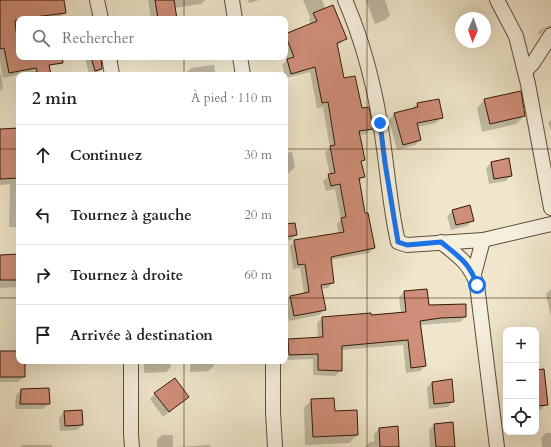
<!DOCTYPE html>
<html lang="fr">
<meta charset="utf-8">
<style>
body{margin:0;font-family:Cardo,serif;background:#f6f6f6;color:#222}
.controls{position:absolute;right:12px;bottom:12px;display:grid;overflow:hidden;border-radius:8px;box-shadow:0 4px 16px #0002}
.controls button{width:36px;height:36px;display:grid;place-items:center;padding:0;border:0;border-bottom:1px solid #e0e0e0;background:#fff;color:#222;font:20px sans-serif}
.compass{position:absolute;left:455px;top:12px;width:36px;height:36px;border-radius:50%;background:#fff;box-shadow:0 4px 16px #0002;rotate:182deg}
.stop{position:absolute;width:12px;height:12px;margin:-9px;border:3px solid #1a73e8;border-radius:50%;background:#fff}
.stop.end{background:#1a73e8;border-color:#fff;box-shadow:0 1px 4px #0008}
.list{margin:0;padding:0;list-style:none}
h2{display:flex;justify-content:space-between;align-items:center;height:52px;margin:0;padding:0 16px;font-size:17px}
h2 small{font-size:13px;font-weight:400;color:#767676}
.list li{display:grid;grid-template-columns:26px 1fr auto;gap:12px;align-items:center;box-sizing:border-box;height:60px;padding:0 16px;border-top:1px solid #e0e0e0}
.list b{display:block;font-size:15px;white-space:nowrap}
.list em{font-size:13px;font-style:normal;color:#767676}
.icon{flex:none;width:22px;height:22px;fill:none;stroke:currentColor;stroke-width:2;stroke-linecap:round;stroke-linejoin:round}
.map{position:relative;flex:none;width:551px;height:447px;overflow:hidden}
.search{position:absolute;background:#fff;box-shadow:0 4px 16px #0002;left:16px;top:16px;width:272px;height:44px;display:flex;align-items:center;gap:10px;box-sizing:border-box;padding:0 14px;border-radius:8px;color:#767676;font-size:15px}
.panel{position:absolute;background:#fff;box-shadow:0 4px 16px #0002;left:16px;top:72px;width:272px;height:292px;border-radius:8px}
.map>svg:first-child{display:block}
</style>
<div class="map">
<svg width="551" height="447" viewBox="0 0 551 447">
<rect width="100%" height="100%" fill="#efe6cb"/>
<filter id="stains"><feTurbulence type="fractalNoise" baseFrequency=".005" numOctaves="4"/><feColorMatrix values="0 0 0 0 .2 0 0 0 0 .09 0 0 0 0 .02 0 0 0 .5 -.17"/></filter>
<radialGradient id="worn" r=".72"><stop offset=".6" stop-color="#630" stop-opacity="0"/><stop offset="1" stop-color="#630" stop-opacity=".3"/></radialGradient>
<g fill="#0003">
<polygon points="0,0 62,0 64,13 59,18 19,19 19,24 14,25 17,48 19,48 19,57 46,57 49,69 50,69 52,75 32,75 31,72 3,78 0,60"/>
<polygon points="148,0 205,0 201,4 174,8 176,19 151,19"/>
<polygon points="248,0 259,0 249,3"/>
<polygon points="303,0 322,0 326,9 345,39 340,44 336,45 344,79 371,129 366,134 359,135 364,159 361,163 363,177 358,182 364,215 374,248 369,253 330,260 333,282 328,288 321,289 325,309 319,315 289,321 285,302 290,297 304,294 300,268 293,269 290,246 295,241 339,234 337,224 341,220 335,189 326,191 323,181 330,175 325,152 330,148 323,107 317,108 310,72 286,78 282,65 287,60 285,54 285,35 311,25 309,19 310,17"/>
<polygon points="366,0 385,0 390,15 385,20 375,24"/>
<polygon points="551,25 551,30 548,29 544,30 539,35 538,33 540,30"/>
<polygon points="86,57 100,57 101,68 96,74 89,75 85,58"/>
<polygon points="214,65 216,75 186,75 186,73 191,68"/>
<polygon points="1,74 3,88 0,91 0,75"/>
<polygon points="485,99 524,116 516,124 482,132 477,108"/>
<polygon points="417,104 442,117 436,123 417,127 420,140 415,145 397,150 389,120 394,114 412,109"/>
<polygon points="19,107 19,227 9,227 10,184 0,185 0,130 18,129 16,110"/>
<polygon points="551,120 551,130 548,123"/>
<polygon points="292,152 295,167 289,173 285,174 285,153"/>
<polygon points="491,163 511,176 506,181 489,184 486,168"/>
<polygon points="453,211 473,220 467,226 451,230 447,216"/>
<polygon points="285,225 296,235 291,240 285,241"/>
<polygon points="19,255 19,287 0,288 0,256"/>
<polygon points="551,289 551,317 546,294"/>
<polygon points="404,292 428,306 465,317 460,322 420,325 425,366 420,371 406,373 403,345 341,350 341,370 335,376 313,375 313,359 285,360 285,344 289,340 318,338 317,323 322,318 370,316 401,313 399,297"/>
<polygon points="0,352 19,352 19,361 24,361 24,377 18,382 0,382"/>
<polygon points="71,361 101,361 97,364 71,364"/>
<polygon points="144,361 171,361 171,367 166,372 144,373"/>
<polygon points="190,361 213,361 214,366 208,371 190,372"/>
<polygon points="432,382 453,401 448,407 429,409 427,388"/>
<polygon points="536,388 546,404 541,410 536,410"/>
<polygon points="21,390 49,404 43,409 15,409 16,395"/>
<polygon points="155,394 188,397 163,417 150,399"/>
<polygon points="312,400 334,412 357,435 349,443 305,445 304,408"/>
<polygon points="64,412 82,425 77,430 60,431 59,418"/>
<polygon points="434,425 448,447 430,447 429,430"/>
<polygon points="379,429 398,447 365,447 370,442 374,442 374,434"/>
<polygon points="546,433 551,433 551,447 542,447 541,438"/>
<polygon points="162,435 173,435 173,447 157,447 157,440"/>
<polygon points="22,445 52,445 52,447 20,447"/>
<polygon points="210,445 211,447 175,447"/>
</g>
<g fill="#cf8e79" stroke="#321a06">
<polygon points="0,0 64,0 66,13 19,19 15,21 19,57 62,57 63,63 49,65 51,75 38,75 36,68 9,73 4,48 0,49"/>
<polygon points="155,0 174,0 177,19 158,19"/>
<polygon points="333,5 347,39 337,43 344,78 355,76 362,108 369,107 372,123 373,129 359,131 365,160 361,161 365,177 359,178 365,213 368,213 375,248 331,257 334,283 321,285 326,310 294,316 290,296 309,292 305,264 298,265 294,240 344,232 341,218 346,217 340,184 331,186 328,174 335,173 330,146 335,145 328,102 322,103 315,67 291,74 287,59 294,57 285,34 317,21 313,13"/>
<polygon points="91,57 101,57 102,69 95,71"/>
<polygon points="521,91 525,116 490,124 484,99"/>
<polygon points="439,99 443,118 417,123 421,140 403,145 394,113 418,107 417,103"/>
<polygon points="19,128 19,178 0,179 0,129"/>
<polygon points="509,158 512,176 494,179 491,162"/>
<polygon points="470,205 474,221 456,225 452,210"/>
<polygon points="295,223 297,235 285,237 285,224"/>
<polygon points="19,254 19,280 0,280 0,255"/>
<polygon points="427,289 429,305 466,304 466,317 441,318 420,321 426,366 411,368 408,340 342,346 342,371 318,370 318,354 289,355 288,339 323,337 322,317 371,313 371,315 406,312 404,291"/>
<polygon points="0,351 19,351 19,361 25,361 25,377 0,377"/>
<polygon points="544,369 548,405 536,406 536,370"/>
<polygon points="175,378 189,397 169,412 154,393"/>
<polygon points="452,379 454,402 434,404 432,382"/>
<polygon points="49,388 50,404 20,404 21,389"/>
<polygon points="334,398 335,411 357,410 358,435 313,437 311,399"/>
<polygon points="82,410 83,425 65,426 64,411"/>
<polygon points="453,422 455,447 436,447 434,424"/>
<polygon points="398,426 399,447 380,447 379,428"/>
</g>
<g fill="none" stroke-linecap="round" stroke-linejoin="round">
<g stroke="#614d37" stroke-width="16">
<g id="minor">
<polyline points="97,0 101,19"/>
<polyline points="232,0 235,19"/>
<path d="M 345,0 C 362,39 373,81 380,122 C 387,162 389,203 398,242 L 407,245 L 483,240 L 551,224"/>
<polyline points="497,0 516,36 528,84 551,208"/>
<polyline points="109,57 112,75"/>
<polyline points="240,57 243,75"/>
<polyline points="525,71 533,63 551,35"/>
<path d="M 441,242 C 458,256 470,263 477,285 L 497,447"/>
<polyline points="474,274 483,240"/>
<polyline points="131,361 131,434 132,447"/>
<polyline points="273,361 273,412 275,447"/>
</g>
</g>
<use href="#minor" stroke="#f5efdd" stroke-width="14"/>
</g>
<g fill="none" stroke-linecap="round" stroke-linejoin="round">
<path stroke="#1a73e8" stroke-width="5" d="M 380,123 L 385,163 L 398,242 L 407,245 L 441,242 C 458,256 470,263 477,285"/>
</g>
<path fill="none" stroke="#321a06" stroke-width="1" stroke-opacity="0.55" d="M 184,0 L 184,19M 367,0 L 367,447M 184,57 L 184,75M 0,149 L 19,149M 285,149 L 551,149M 0,298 L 19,298M 285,298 L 551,298M 184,361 L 184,447"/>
<rect width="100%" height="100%" filter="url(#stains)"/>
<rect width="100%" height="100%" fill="url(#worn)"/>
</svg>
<div class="controls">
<button>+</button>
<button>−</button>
<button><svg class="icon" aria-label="locate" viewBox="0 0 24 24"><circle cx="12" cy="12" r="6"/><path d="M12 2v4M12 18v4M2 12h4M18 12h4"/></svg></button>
</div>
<svg class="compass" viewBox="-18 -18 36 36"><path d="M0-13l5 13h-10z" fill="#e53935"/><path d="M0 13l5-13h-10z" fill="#767676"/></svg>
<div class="stop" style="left:477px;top:285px"></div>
<div class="stop end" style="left:380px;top:123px"></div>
<div class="search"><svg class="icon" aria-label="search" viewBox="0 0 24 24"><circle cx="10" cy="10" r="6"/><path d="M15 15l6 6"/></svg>Rechercher</div>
<section class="panel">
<h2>2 min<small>À pied · 110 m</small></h2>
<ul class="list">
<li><svg class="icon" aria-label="ahead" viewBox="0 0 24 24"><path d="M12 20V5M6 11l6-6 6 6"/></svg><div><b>Continuez</b></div><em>30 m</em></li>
<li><svg class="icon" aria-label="left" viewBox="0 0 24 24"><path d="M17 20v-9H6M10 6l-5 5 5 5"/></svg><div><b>Tournez à gauche</b></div><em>20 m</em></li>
<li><svg class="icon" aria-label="right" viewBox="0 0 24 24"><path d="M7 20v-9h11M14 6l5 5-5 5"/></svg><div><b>Tournez à droite</b></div><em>60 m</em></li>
<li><svg class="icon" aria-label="arrive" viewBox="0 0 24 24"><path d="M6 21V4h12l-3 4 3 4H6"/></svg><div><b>Arrivée à destination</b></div></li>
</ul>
</section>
</div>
